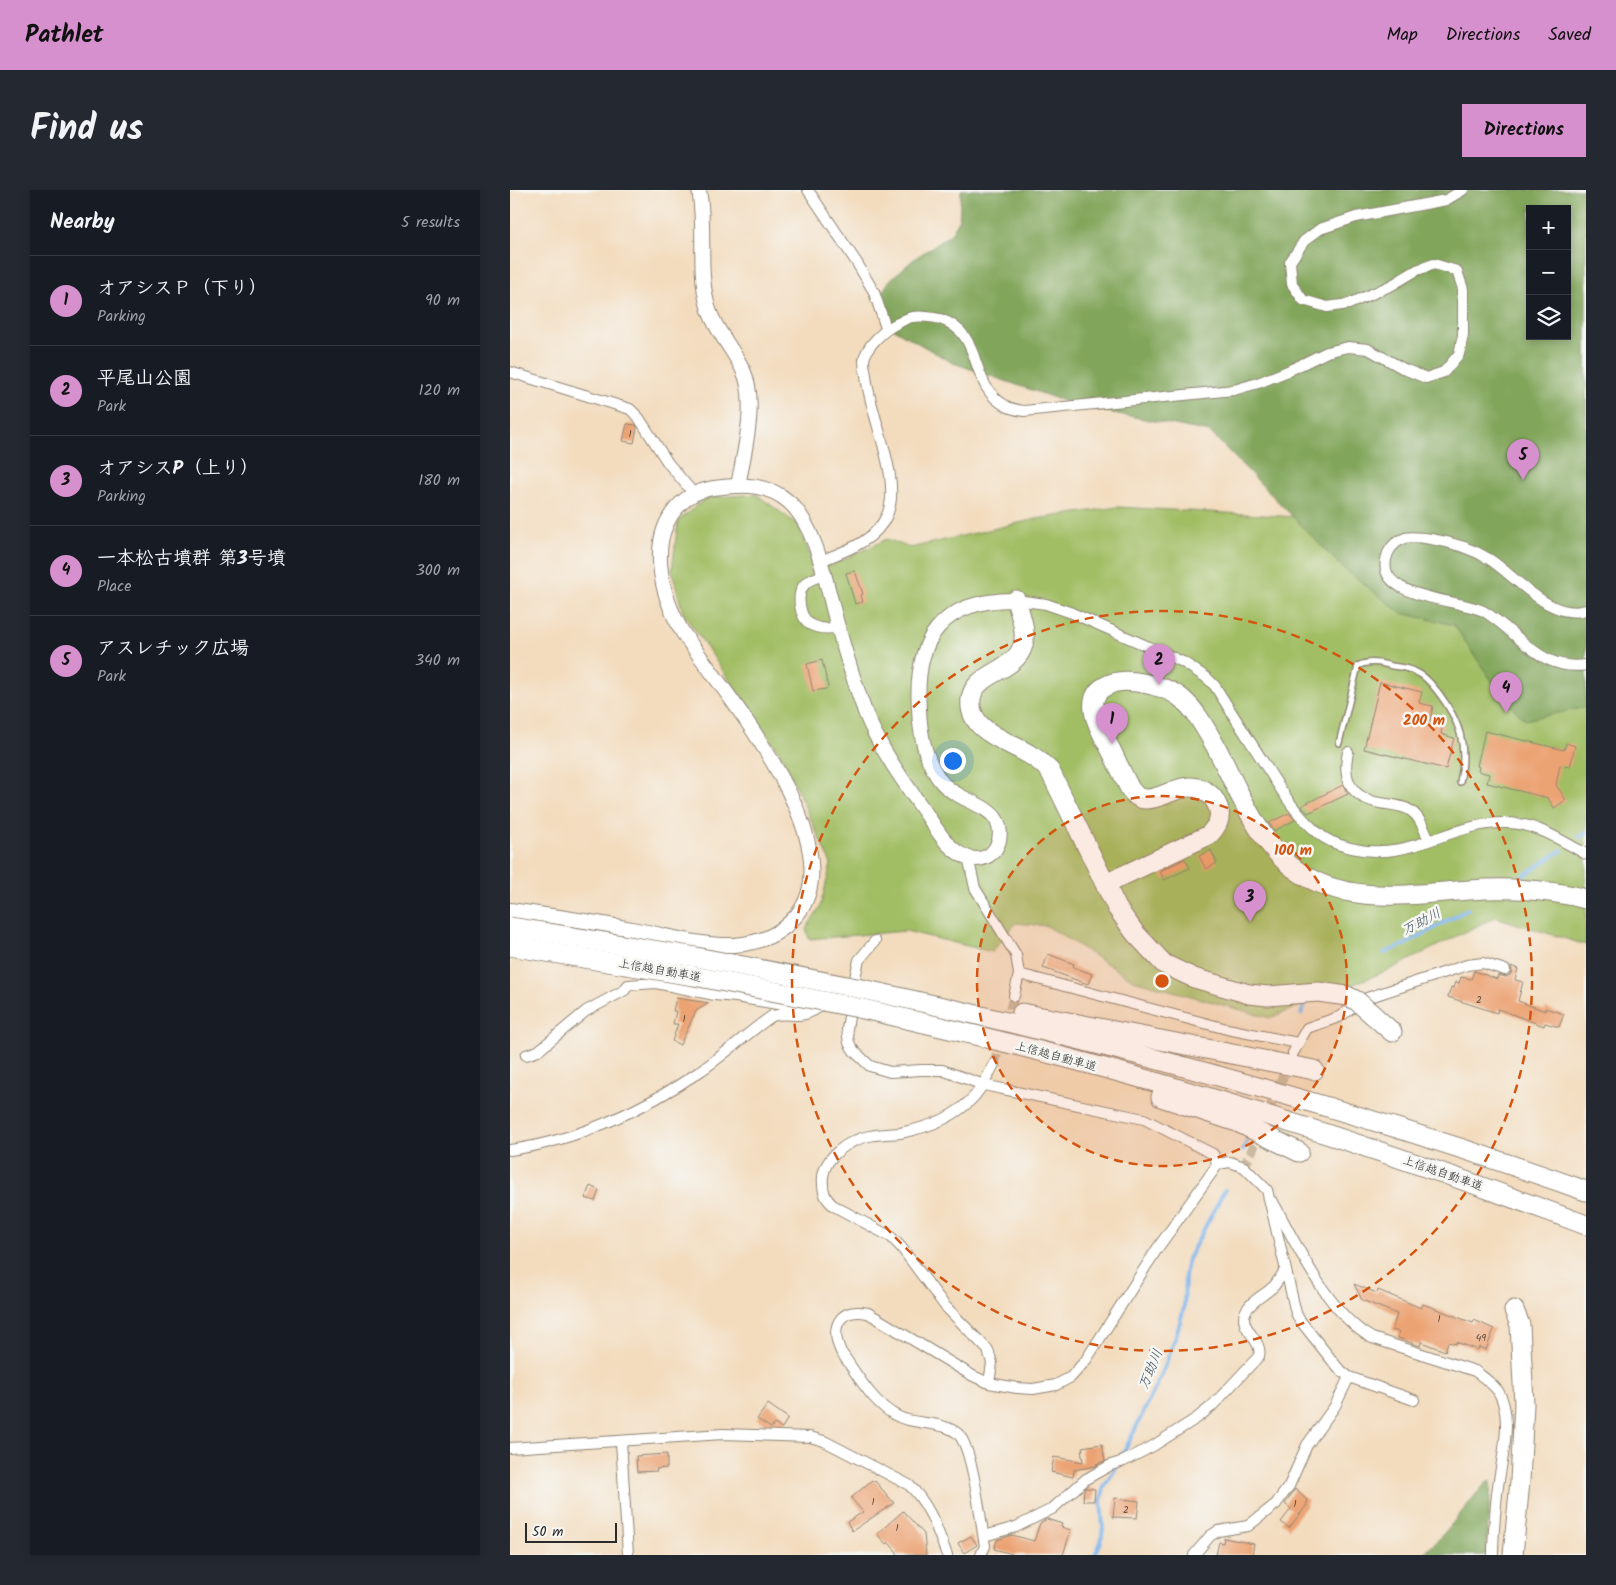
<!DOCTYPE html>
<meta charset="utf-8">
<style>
body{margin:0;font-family:Kalam,"Klee One",sans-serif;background:#242831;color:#f1f3f6}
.controls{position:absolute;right:15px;top:15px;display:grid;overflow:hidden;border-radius:0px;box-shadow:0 2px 8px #0003}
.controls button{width:45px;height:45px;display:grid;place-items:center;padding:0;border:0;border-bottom:1px solid #363941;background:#171b24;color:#f1f3f6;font:25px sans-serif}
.scale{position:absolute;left:15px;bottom:12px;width:92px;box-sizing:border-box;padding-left:5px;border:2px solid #2b2b2b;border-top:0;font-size:14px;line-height:18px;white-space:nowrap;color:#2b2b2b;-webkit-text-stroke:4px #f6f6f2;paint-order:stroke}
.you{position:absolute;left:442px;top:570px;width:18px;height:18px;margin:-12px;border:4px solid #fff;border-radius:50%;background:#1a73e8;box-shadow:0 0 0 8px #1a73e833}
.badge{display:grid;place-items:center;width:32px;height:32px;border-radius:50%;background:#d690ce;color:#111;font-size:16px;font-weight:700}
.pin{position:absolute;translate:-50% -41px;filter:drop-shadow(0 1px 2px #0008)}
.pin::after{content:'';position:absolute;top:26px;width:18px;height:15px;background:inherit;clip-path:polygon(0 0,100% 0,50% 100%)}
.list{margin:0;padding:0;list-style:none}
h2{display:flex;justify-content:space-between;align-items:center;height:65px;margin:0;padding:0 20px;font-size:21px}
h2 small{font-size:16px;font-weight:400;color:#9ea1a6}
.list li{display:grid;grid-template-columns:32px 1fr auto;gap:15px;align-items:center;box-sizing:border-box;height:90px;padding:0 20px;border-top:1px solid #363941}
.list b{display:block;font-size:19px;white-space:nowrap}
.list p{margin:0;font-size:16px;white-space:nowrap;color:#9ea1a6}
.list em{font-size:16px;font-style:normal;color:#9ea1a6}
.icon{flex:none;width:28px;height:28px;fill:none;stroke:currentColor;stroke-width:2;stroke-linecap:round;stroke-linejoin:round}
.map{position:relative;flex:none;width:1076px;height:1365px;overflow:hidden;border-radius:0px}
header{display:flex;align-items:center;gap:30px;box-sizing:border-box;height:70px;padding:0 25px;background:#d690ce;color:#111}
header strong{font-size:24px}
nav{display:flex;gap:28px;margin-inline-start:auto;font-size:18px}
.intro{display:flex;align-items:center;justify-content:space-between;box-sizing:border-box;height:120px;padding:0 30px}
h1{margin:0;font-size:35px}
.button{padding:12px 22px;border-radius:0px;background:#d690ce;color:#111;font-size:18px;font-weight:700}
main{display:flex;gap:30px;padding:0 30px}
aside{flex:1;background:#171b24;border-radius:0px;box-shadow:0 2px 8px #0003}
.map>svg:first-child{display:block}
</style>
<header>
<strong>Pathlet</strong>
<nav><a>Map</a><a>Directions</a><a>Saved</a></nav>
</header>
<div class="intro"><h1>Find us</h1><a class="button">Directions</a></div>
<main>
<aside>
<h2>Nearby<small>5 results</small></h2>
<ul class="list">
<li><span class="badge">1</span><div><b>オアシスＰ（下り）</b><p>Parking</p></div><em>90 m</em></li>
<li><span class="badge">2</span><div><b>平尾山公園</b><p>Park</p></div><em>120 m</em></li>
<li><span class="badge">3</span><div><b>オアシスP（上り）</b><p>Parking</p></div><em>180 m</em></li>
<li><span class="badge">4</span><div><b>一本松古墳群 第3号墳</b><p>Place</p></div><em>300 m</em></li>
<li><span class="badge">5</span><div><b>アスレチック広場</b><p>Park</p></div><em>340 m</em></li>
</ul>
</aside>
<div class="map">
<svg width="1076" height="1365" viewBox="0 0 1076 1365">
<rect width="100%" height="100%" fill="#f6f6f2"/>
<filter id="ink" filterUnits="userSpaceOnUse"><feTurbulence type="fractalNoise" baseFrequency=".02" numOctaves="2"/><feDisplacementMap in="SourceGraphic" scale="10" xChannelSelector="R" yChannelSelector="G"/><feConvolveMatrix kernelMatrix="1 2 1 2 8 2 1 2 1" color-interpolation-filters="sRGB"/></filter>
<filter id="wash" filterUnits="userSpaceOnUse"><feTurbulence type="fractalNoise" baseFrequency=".0096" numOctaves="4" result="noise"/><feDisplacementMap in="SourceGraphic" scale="20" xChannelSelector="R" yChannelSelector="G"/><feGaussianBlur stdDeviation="1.12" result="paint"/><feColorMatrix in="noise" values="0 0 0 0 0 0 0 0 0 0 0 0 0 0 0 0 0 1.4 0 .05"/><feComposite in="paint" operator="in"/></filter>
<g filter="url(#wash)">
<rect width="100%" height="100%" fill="#f3dcbe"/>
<polygon fill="#a2be65" stroke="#667448" points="1076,150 1076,755 985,727 881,779 760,828 623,790 537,736 506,733 482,762 396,741 299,749 296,739 310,717 321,674 272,566 173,423 162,381 168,331 196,308 246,304 288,335 305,379 322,375 377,349 400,358 526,329 607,317 807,328"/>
<g fill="#81a55a" stroke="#566842" fill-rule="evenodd">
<path d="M 451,0 L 1076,0 L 1076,517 L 1015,530 L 994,509 L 944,435 L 891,423 L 833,378 L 700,242 L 568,216 L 443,173 L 385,140 L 373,124 L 369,107 L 380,90 L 404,69 L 441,44 L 449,30 ZM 1020,19 L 1057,19 L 1057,146 L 1020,146 Z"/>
<path d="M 981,1291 L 976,1365 L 912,1365 C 936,1345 954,1317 976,1293 Z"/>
</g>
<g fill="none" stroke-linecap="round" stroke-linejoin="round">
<g stroke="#7cb4ec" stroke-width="4">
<polyline points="1069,647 1076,643"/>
<polyline points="1010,688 1052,660"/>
<polyline points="874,763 896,754 958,719"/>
<polyline points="791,824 795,813"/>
<polyline points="733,961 738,949"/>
<polyline points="610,1270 652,1184 665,1149 674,1118 675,1086 678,1069 715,1000"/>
<polyline points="585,1365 591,1352 593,1338 591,1311 594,1297 607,1276"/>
</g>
</g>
<g id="blocks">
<g fill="#eca373">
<polygon points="117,234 126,235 127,238 124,253 113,251"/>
<polygon points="345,381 353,404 351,405 353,412 345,414 336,383"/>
<polygon points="312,470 318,497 316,499 303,501 297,474"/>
<polygon points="870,492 912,502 909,513 923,516 920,530 933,533 931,544 944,548 936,579 854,559"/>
<polygon points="975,541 1054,560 1056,553 1065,556 1060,577 1050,575 1046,595 1056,610 1044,618 1038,608 977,593 979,584 968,581 969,577 967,576"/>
<polygon points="833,595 838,604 798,623 791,616"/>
<polygon points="779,623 785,630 764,641 759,633"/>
<polygon points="701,660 707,673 696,679 689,666"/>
<polygon points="675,669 680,678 654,690 650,681"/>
<polygon points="538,764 564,774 563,777 582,784 578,794 533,778"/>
<polygon points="1001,776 1008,779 1005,790 1013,792 1008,811 1035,821 1035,818 1054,824 1049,837 1035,833 1034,836 988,819 987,823 938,807 941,797 944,798 946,792 949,793 951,787 961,789 964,781 987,789 988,785 996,787 1000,785 1002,782"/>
<polygon points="166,808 199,813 186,821 170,855 162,851 168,834 163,834 166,821 163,821"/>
<polygon points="80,996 89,1000 85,1011 75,1008"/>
<polygon points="844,1094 867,1103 868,1100 911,1118 913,1114 963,1133 964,1130 984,1139 976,1160 969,1157 968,1160 946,1152 946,1154 938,1152 935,1161 911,1152 910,1156 888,1148 889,1142 882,1140 887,1124 852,1110"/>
<polygon points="258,1214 278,1228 272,1238 264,1234 261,1238 247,1229"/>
<polygon points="592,1254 595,1271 586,1274 588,1274 586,1276 564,1280 563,1287 541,1282 544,1267 573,1272 571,1260 573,1260 572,1257"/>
<polygon points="157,1264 157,1278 146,1279 147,1281 127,1282 126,1266"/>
<polygon points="362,1290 364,1292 365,1291 384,1313 342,1341 337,1332 353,1322 341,1308"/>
<polygon points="576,1298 585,1299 584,1311 573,1311 574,1300"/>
<polygon points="785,1299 798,1311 796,1314 797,1315 779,1338 771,1332 781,1319 775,1314"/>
<polygon points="605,1308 629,1311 627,1328 603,1327"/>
<polygon points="393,1321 414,1344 416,1365 387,1365 387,1362 378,1352 376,1354 367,1344"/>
<polygon points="537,1329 552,1334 551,1337 561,1340 553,1365 502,1365 502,1364 484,1359 487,1350 502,1345 524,1351 530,1333"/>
<polygon points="461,1346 467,1355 454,1363 448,1353"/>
<polygon points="714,1348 744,1354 742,1365 706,1365 709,1352 713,1353"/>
</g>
</g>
</g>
<g filter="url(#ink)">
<use href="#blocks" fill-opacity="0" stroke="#8f8474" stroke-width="1"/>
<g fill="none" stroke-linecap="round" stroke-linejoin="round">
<g stroke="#cbb9a1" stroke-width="10" stroke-dasharray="10 5" stroke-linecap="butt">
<polyline points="496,834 504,806"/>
<polyline points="484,874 492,848"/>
<polyline points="734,977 745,954 779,872"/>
</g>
<g stroke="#8f8474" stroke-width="8">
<path id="lane" d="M 829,553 L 848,476 C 859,470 871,473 882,476 C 891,477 901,479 908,483 C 917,487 922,495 928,502 C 950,531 958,555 950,592"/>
</g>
<g stroke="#8f8474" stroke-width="12">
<g id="street">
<polyline points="298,0 347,73 364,102 376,138"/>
<polyline points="0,182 120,219 129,228 158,273 184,304"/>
<path d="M 310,371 C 335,361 365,352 377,325 C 393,289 359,225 356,185 C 355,180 354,175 354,170 C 356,156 374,140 386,134 C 391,132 398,127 403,127 C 410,126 423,127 430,129 C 476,144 456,194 496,216 C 501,219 508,220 514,221 L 724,200 L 748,193 L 778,181 L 817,162 L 838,157 L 858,159 L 894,179 L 916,188 L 934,182 L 949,164 L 953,145 L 953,99 L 947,81 L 924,74 L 907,80 L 882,95 L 839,114 L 817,117 L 793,110 L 782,94 L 780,72 L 794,51 L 810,39 L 846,27 L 936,10 L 953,0"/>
<path d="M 314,385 C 307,387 301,389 296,393 C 285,403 289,427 301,435 C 309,439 319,439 328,437"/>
<path d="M 506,410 L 536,414 L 562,423 L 673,472 L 697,488 L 705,496 C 721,522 738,548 754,573 C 770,598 784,623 807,642 C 816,651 828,655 841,658 C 900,673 939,632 996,633 C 1026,633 1050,650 1076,664"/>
<path d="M 1076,420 C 1040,431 1006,386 979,369 C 961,358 941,352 921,349 C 914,348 902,346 895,348 C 888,350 881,356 878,363 C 859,410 951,408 975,422 C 1009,443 1031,482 1076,475"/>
<path d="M 838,562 C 832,589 841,608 870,613 C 880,615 893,615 901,621 C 911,628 914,640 919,650"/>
<polyline points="458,667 465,698 506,765 509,784 504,806"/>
<polyline points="365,751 349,770 346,783 337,839 339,853 344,861 360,876 380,882 411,880 432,880 474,895 634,929 703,964 708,974"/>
<polyline points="509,784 717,839 788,853"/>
<polyline points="783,863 797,838 829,827 857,808 957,775 973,773 995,780"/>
<polyline points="16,865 28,861 76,821 115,800 118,795 146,793 205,805 226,807 302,820"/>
<path d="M 0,960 C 66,951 135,919 189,882 C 215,865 237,843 262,826 C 272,823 280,825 289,825 C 308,824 321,805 334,794"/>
<path d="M 763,1012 C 787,1055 818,1124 862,1148 L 965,1181 C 973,1187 982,1193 988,1201 C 1005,1228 990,1274 987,1304 C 985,1324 983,1345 983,1365"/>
<polyline points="479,1193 507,1198 523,1199 546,1195 561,1187 576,1170 647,1059 708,974 720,972 734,977 757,1000 786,1123 789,1129 828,1178 839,1187 904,1210"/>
<polyline points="111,1251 118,1365"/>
<path d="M 0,1258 L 213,1244 L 300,1247 L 314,1251 L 399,1295 C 420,1315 427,1339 437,1365"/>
<path d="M 474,1346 L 506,1337 L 542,1319 L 576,1289 L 601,1275 L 614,1271 L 643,1256 L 687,1228 L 702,1216 L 749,1166 C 753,1150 729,1139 735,1123 C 740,1111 755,1105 764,1096 C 768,1091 772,1085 775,1080"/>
<path d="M 471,1365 L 475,1356 L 474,1350 C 470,1325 463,1264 450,1246 C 438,1231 405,1235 389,1227 C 363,1215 347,1184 331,1162 C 320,1138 328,1117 358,1123 L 463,1186 L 479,1193 L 482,1173 L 478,1160 L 435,1116 L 391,1057 L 381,1047 L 324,1016 C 314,1008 312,1000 313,986 C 316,965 340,950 359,946 C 369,944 380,944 390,943 C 405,940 420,936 434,929 C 461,915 471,901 484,874"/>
<polyline points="684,1365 700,1346 708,1341 738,1336 766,1314 779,1296 797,1255 825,1216 839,1187"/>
</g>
</g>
<g stroke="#8f8474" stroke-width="16">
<g id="secondary">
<path d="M 189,0 C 196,37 188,77 197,113 C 203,138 222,157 233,180 C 248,211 234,262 228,296"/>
<path d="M 0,720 C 43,726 85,732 127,740 C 159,746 192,756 224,755 C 250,753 270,745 287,725 C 345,654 213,501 173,443 C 150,404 134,342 176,309 C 190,298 208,297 226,296 C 245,295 264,299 279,312 C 308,338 317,400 328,437 C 336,465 345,494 355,522 C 370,559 394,592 417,625 C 428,642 442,667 465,669 C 485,670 495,648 487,631 C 478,613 444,610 429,589 C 415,569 410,544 409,519 C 404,448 432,409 506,410"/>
</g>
</g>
<g stroke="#8f8474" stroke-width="21">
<g id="highway">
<path d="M 506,410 C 510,424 517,441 513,455 C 506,482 464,482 461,509 C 457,542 501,552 522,566 C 529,570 534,575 540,581 L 607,718 L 625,743 L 654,774 L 684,788 L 739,804 L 758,806 L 808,802 L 837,806"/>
<path d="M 595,694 L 699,645 C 707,636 712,629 708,617 C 705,609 700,603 693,600 C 671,590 656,609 636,609 C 628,609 625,605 620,599 C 614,587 608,575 602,562 C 593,545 569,509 596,496 C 606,490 622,491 633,493 C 646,496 660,499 671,508 C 687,521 696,540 706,557 C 726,595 747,650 782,677 C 836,720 912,702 975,699 C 1010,698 1043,700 1076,709"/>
<path d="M 352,799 C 597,852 840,917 1076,1001"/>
<path d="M 349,818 C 419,834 488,850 557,868 C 733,914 906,971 1076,1035"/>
<polyline points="512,823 804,880"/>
<polyline points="863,825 882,842"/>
<polyline points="651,907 727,932 789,962"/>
<polyline points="1003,1365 1010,1291 1014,1214 1010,1135 1004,1120"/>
</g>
</g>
<use href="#lane" stroke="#fff" stroke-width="5"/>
<use href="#street" stroke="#fff" stroke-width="10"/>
<use href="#secondary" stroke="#fff" stroke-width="14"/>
<use href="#highway" stroke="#fff" stroke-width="19"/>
<g stroke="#8f8474" stroke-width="21" stroke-linecap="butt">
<g id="highway-bridge">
<polyline points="0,737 186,767 352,799"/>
<polyline points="0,756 184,786 349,818"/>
<polyline points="837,806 847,811 863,825"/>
</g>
</g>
<use href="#highway-bridge" stroke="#fff" stroke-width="19"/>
</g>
</g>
<circle cx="652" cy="791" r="185" fill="#d5540f" fill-opacity=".12"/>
<g fill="none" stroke="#d5540f" stroke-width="2.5" stroke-dasharray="9 6">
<circle cx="652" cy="791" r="185"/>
<circle cx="652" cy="791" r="370"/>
</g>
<g text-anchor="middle" stroke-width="5" stroke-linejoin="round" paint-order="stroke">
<g font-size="10" fill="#5b493d">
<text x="120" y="247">1</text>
<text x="969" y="813">2</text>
<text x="174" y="832">1</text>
<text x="929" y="1132">1</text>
<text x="971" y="1151">49</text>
<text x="363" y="1315">1</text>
<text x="785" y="1317">1</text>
<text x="616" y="1323">2</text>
<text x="387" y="1341">1</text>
</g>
<g font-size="12" fill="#2b2b2b" stroke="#f6f6f2">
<text transform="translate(150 780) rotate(10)" y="4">上信越自動車道</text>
<text transform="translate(546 866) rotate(15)" y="4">上信越自動車道</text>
<text transform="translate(933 983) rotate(19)" y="4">上信越自動車道</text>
</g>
<g font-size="14" font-style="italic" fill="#435465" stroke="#f6f6f2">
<text transform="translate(911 731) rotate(-28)" y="5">万助川</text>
<text transform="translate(640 1179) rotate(-67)" y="5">万助川</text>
</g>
</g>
<circle cx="652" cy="791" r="8" fill="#d5540f" stroke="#f6f6f2" stroke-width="2.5"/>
<g font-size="15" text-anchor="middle" font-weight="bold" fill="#d5540f" stroke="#f6f6f2" stroke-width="5" stroke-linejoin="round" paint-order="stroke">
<text x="914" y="535">200 m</text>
<text x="783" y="665">100 m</text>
</g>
</svg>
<div class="controls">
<button>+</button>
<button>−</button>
<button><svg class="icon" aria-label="layers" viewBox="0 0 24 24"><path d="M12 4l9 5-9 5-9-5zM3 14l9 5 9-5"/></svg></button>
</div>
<div class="scale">50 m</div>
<div class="you"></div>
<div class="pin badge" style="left:602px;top:554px">1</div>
<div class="pin badge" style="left:649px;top:495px">2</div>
<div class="pin badge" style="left:740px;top:732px">3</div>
<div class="pin badge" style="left:996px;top:523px">4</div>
<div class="pin badge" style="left:1013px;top:290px">5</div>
</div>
</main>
